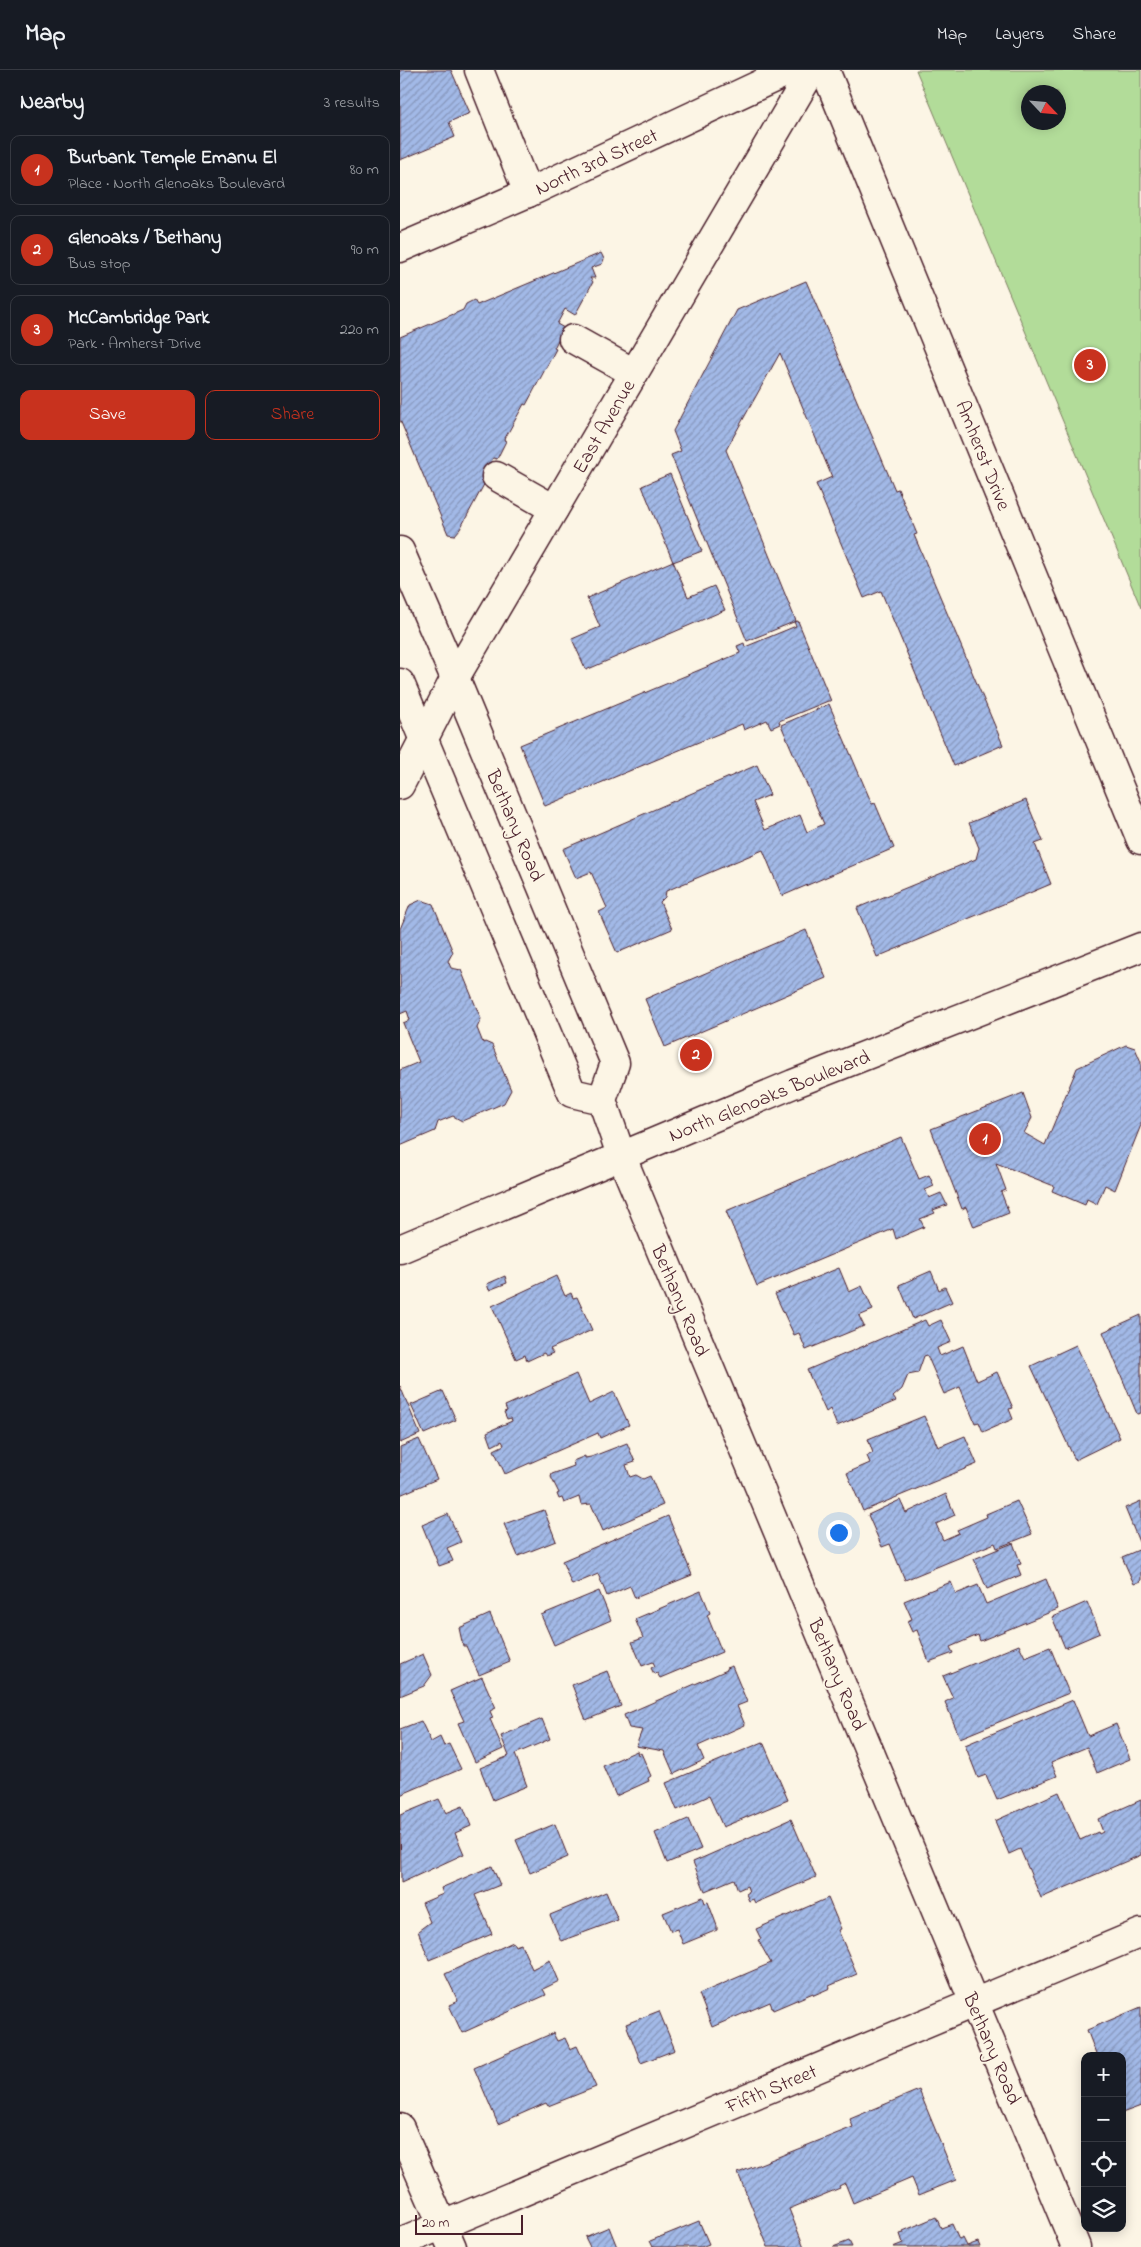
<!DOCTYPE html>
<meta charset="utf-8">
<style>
body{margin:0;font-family:"Indie Flower",sans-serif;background:#242831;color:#f1f3f6}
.controls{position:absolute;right:15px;bottom:15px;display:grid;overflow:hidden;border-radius:10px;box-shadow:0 2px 12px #0003}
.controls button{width:45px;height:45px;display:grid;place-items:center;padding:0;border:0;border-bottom:1px solid #363941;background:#171b24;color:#f1f3f6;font:25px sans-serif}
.compass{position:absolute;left:621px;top:15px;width:45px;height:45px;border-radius:50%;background:#171b24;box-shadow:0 2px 12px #0003;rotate:116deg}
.scale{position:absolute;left:15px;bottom:12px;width:108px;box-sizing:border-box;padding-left:5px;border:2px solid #4a1f2b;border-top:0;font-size:14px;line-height:18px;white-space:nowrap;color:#4a1f2b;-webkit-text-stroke:4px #fcf5e5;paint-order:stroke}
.you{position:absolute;left:438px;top:1462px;width:18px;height:18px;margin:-12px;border:4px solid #fff;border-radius:50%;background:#1a73e8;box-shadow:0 0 0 8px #1a73e833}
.badge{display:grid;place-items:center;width:32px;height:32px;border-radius:50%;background:#c8321e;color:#fff;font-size:16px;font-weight:700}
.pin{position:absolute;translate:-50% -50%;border:2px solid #fff;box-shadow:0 1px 5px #0006}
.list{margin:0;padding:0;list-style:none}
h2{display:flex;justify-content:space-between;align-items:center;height:65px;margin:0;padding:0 20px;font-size:21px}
h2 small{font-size:16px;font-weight:400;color:#9ea1a6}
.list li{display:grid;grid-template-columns:32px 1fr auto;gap:15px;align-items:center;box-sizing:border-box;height:70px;margin:0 10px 10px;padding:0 10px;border:1px solid #363941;border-radius:10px}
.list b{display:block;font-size:19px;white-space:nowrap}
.list p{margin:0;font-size:16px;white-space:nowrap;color:#9ea1a6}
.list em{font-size:16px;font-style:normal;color:#9ea1a6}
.actions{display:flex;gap:10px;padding:15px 20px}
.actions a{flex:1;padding:11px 0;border:1px solid #c8321e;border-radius:10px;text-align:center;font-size:18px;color:#c8321e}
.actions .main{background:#c8321e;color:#fff}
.icon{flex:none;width:28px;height:28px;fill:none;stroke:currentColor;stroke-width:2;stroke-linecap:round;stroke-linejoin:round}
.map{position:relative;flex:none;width:741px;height:2177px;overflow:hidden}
header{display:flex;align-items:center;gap:30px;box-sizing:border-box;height:70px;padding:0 25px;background:#171b24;border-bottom:1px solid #363941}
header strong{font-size:24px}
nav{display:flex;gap:28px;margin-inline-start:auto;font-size:18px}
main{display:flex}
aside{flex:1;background:#171b24}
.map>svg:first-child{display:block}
</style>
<header>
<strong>Map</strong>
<nav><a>Map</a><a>Layers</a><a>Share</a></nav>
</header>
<main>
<aside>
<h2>Nearby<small>3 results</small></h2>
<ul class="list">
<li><span class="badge">1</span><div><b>Burbank Temple Emanu El</b><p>Place · North Glenoaks Boulevard</p></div><em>80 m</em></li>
<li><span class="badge">2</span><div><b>Glenoaks / Bethany</b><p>Bus stop</p></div><em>90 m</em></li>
<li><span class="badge">3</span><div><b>McCambridge Park</b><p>Park · Amherst Drive</p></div><em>220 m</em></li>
</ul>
<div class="actions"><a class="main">Save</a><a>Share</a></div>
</aside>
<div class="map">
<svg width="741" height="2177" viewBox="0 0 741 2177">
<defs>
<pattern id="building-hatch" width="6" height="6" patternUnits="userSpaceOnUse" patternTransform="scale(1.25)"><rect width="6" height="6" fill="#a2b9e7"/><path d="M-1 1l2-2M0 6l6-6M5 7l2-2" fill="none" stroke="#8696bb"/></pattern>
</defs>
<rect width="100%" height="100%" fill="#fcf5e5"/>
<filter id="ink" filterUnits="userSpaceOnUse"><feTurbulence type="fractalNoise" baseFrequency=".02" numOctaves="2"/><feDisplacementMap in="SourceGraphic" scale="10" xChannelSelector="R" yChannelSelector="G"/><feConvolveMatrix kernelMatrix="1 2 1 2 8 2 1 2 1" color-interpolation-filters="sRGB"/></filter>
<g filter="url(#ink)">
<path fill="#b2dc99" stroke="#7e7e62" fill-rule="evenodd" d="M 516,0 L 741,0 L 741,538 ZM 628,22 L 658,22 L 658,52 L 628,52 Z"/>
<g fill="url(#building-hatch)" stroke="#4a1f2b">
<polygon points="0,0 51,0 70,43 49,52 55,67 0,90"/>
<polygon points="201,183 204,189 202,194 191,198 195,208 190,208 193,212 175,245 165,239 157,254 164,258 154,278 156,279 126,335 124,334 104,370 106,371 97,389 93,388 84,405 88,407 60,459 55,465 48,464 0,350 0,267 63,240 66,234 74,230 77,235"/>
<polygon points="406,211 495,420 498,419 517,464 514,465 603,675 554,696 481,521 464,528 416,414 432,407 380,283 326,380 396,551 347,571 271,385 281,381 273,361 337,240"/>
<polygon points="270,404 302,481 273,492 242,416"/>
<polygon points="273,491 288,527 314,516 325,540 186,600 172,569 200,557 187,528"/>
<polygon points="398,551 431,631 428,631 379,651 380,654 371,658 367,650 344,660 342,654 145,736 120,675 340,583 337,576 344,573 345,577 396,556 394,552"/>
<polygon points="429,634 472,734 475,733 494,778 382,826 363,780 266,821 265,827 260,832 272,859 217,883 199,842 207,838 191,802 176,808 163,779 357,695 370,725 353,732 365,760 400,745 407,762 424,754 381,655"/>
<polygon points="626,730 643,771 635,774 651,814 477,887 457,838 576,789 579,778 569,753"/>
<polygon points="21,830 33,834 53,882 48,891 51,898 61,900 81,949 77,958 83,973 85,972 92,975 111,1020 104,1033 62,1051 53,1046 38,1052 35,1061 0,1076 0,1000 19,992 3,953 10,950 7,941 0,944 0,859 10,835"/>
<polygon points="406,860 426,908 265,977 245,929"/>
<polygon points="726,975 735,978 741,992 741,1055 715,1120 705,1115 697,1134 687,1129 685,1135 652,1121 654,1116 596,1093 606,1120 601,1122 609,1143 574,1157 566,1137 562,1139 531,1059 623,1023 632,1048 624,1063 645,1075 677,998"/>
<polygon points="501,1067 519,1109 529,1105 534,1116 525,1120 529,1128 541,1123 547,1135 533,1140 535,1143 520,1149 524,1157 496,1169 493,1159 357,1216 326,1141"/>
<polygon points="439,1198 449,1222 462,1216 473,1240 459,1246 464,1256 406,1280 399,1263 394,1265 375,1224"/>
<polygon points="531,1201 539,1220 545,1217 552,1232 513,1249 499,1215"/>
<polygon points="105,1206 107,1213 89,1220 87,1214"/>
<polygon points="156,1206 165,1226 171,1223 173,1228 177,1227 192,1260 150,1279 153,1283 146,1286 144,1283 127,1291 125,1285 116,1289 92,1236"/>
<polygon points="741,1245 741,1343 737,1344 703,1262"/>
<polygon points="525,1250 528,1256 541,1250 551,1272 537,1278 540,1286 563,1276 577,1311 597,1302 613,1338 609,1339 613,1349 583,1362 579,1352 575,1353 560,1317 544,1324 527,1285 524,1286 518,1303 508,1305 502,1319 493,1327 496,1331 437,1356 430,1339 426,1342 407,1300"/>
<polygon points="676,1275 720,1368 675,1390 631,1296"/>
<polygon points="176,1304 189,1334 214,1322 229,1355 200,1368 198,1363 105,1404 94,1380 104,1375 102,1371 92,1376 87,1362 112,1351 111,1348 107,1349 104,1342 107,1341 105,1336"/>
<polygon points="0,1316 20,1364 0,1373"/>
<polygon points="43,1321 56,1350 24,1364 11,1335"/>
<polygon points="524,1346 538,1377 565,1366 577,1394 463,1441 447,1403 470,1393 467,1386 473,1383 468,1369"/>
<polygon points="19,1369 37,1409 0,1425 0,1377"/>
<polygon points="227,1373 235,1392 226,1395 230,1407 236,1405 243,1409 250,1406 263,1435 203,1461 191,1434 181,1435 179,1427 164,1433 162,1428 159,1429 157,1424 159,1423 151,1407 152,1404 174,1396 173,1391 185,1386 185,1388 191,1387"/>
<polygon points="546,1424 555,1445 536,1454 543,1470 559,1463 557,1460 587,1447 586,1444 617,1431 632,1464 597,1478 595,1473 505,1510 490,1474 482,1477 468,1445 500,1430 506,1443"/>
<polygon points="741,1431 741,1471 739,1472 725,1438"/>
<polygon points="144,1440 156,1471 118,1486 104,1454"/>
<polygon points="48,1444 61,1472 47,1478 53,1491 39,1496 22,1455"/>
<polygon points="268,1446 292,1505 235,1528 230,1516 207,1526 198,1504 172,1515 162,1491"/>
<polygon points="613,1473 621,1494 617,1495 621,1505 587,1519 574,1489"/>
<polygon points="741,1479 741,1511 734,1514 722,1487"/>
<polygon points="646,1509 658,1539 580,1571 578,1565 550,1577 553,1583 529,1592 517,1560 512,1562 507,1551 512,1549 504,1531 551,1512 556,1524 578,1515 586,1534"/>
<polygon points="199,1521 211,1550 154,1575 141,1545"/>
<polygon points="301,1521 310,1543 307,1545 322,1582 260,1608 257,1603 254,1604 251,1598 255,1596 253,1592 242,1596 232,1572 243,1568 235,1549"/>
<polygon points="687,1532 700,1563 665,1578 652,1547"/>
<polygon points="90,1544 110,1592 79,1605 66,1576 63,1576 59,1558"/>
<polygon points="619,1575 625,1587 650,1577 669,1623 560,1668 545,1632 553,1628 543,1606"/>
<polygon points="23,1584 32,1605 24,1616 0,1626 0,1594"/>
<polygon points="332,1596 347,1632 337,1636 345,1655 298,1676 304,1690 274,1704 264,1681 236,1676 242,1660 229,1658 224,1645 327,1600 326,1598"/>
<polygon points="207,1601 221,1636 186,1650 172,1615"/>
<polygon points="82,1607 96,1638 90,1641 93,1648 90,1649 103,1679 75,1692 58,1653 64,1651 50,1621"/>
<polygon points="673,1630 688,1666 716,1654 730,1689 697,1703 687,1677 651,1692 657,1706 597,1730 586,1705 578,1708 565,1675"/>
<polygon points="142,1649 150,1669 115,1684 127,1716 93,1730 80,1698 109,1686 101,1666"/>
<polygon points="21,1651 31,1672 40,1667 44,1676 49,1674 61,1699 0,1725 0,1659"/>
<polygon points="363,1672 388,1730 323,1757 309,1726 277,1740 266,1713"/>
<polygon points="237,1681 238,1685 241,1683 251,1706 248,1708 249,1711 216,1726 203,1696"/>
<polygon points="659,1722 680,1770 698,1762 699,1764 703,1762 698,1749 741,1730 741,1785 641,1828 620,1779 609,1784 595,1751"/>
<polygon points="39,1729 46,1743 63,1736 71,1756 55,1763 64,1784 1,1813 0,1745"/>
<polygon points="288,1749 301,1779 267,1793 255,1763"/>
<polygon points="391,1749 416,1807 355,1833 353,1829 349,1831 346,1824 349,1822 347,1816 338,1820 334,1809 305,1821 293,1792"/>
<polygon points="155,1754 168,1787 130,1803 116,1770"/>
<polygon points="92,1796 100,1815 75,1825 92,1864 29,1890 18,1861 30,1852 22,1833 43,1824 41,1818"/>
<polygon points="206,1822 218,1850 161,1871 150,1845"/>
<polygon points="303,1827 305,1833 308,1832 317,1856 317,1860 283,1874 277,1859 271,1861 263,1843"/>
<polygon points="428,1828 441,1859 438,1860 457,1904 429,1916 430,1918 414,1925 413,1923 373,1940 370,1932 312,1957 299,1924 371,1893 358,1870 361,1869 356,1859"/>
<polygon points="113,1872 115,1876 121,1874 132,1899 150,1890 159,1911 143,1919 146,1925 62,1963 49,1935 58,1931 45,1904"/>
<polygon points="741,1937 741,2036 722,2043 722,1986 697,1986 687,1960"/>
<polygon points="259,1941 275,1980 241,1993 226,1954"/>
<polygon points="153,1963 157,1971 165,1968 170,1979 177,1976 196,2017 148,2036 146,2033 98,2054 74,1998"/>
<polygon points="519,2020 556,2110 519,2125 512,2108 453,2133 445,2113 439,2116 440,2118 389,2139 404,2177 368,2177 338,2103 453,2057 450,2049"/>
<polygon points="536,2147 541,2158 552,2154 559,2170 563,2168 567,2176 578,2172 580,2177 493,2177 503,2173 500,2164 504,2163 503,2161"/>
<polygon points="299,2151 309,2174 301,2177 253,2177 250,2171"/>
<polygon points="209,2157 217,2177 190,2177 185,2167"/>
<polygon points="449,2171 452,2177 433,2177"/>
</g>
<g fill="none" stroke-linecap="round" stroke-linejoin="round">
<g stroke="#4a1f2b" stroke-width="31">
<g id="minor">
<polyline points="79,0 128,123"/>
<polyline points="425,0 741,770"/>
<polyline points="0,178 128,123 391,0"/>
<polyline points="173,269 234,303"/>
<polyline points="96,406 154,439"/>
<polyline points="0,481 55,608 215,993 202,1030 221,1085 676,2177"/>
<polyline points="0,613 172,1023 202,1030"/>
<polyline points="0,715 55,608 412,0"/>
<polyline points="0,2058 52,2177"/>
<polyline points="0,2173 741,1863"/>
</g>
</g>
<g stroke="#4a1f2b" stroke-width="31">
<polyline id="major" points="0,1179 393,1014 741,877"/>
</g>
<use href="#minor" stroke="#fcf5e5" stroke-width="28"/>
<use href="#major" stroke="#fcf5e5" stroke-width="28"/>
</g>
</g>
<g text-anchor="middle" stroke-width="4" stroke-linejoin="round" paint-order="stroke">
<g font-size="20" fill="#4a1f2b" stroke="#fcf5e5">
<text transform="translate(196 91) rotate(-25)" y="7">North 3rd Street</text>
<text transform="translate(203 356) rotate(-60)" y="7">East Avenue</text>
<text transform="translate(584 385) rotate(68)" y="7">Amherst Drive</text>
<text transform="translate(116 755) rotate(67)" y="7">Bethany Road</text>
<text transform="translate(369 1025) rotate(-22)" y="7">North Glenoaks Boulevard</text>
<text transform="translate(281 1230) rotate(67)" y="7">Bethany Road</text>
<text transform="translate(438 1604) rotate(67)" y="7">Bethany Road</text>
<text transform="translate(593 1978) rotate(67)" y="7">Bethany Road</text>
<text transform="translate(371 2018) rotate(-23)" y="7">Fifth Street</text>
</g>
</g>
</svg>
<div class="controls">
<button>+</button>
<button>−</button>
<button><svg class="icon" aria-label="locate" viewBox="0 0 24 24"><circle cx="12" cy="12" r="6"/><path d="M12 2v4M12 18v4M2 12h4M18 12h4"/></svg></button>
<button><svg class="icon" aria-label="layers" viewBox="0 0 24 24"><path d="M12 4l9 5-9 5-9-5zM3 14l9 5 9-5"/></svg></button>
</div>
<svg class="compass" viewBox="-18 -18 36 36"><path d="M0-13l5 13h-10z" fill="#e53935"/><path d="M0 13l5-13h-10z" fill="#9ea1a6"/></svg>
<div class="scale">20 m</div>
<div class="you"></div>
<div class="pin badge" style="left:585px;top:1069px">1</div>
<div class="pin badge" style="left:296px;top:985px">2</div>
<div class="pin badge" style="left:690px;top:295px">3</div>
</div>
</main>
